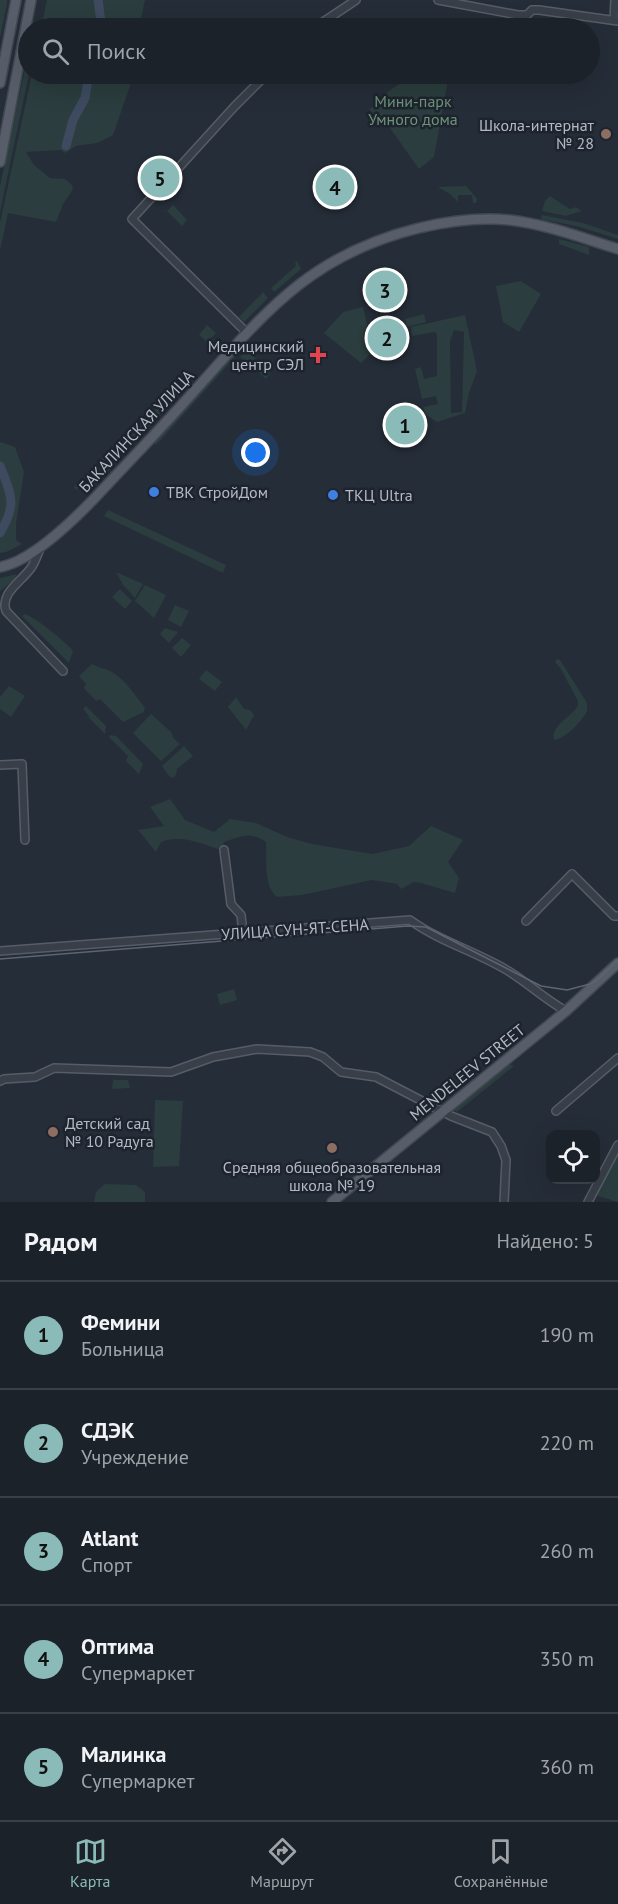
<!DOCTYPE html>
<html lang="ru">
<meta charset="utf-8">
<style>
body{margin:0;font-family:"PT Sans",sans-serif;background:#252a32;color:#f1f3f6}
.controls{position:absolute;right:18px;bottom:18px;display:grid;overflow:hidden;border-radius:12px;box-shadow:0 6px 24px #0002}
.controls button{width:54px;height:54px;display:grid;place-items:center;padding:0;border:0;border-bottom:2px solid #3a3f47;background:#1c222a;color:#f1f3f6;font:30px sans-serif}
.you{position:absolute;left:256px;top:453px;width:21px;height:21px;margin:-15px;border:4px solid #fff;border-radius:50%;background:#1a73e8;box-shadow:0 0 0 9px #1a73e833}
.badge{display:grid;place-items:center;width:39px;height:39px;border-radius:50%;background:#8bbbb9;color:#111;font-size:20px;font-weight:700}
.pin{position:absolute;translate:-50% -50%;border:3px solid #fff;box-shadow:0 2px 6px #0006}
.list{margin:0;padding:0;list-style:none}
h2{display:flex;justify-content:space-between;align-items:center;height:78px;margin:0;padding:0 24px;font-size:26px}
h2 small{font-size:20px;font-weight:400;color:#a0a4a8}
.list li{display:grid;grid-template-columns:39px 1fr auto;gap:18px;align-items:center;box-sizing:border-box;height:108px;padding:0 24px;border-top:2px solid #3a3f47}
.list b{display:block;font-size:22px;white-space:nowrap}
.list p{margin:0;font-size:20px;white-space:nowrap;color:#a0a4a8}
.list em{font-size:20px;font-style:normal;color:#a0a4a8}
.icon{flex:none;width:33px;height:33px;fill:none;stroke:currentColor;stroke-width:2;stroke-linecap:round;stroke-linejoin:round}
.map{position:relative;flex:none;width:618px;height:1202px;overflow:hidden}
.search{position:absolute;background:#1c222a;box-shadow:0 6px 24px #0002;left:18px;right:18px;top:18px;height:66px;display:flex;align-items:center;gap:15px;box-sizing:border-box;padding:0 21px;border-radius:33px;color:#a0a4a8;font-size:22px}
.sheet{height:618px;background:#1c222a}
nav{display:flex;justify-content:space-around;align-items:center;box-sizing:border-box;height:84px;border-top:2px solid #3a3f47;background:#1c222a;font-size:16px;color:#a0a4a8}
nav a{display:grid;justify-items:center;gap:3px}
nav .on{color:#8bbbb9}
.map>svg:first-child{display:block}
</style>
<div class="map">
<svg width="618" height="1202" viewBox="0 0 618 1202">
<rect width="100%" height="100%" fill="#252d38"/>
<g fill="#2b3d3e" fill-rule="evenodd">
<polygon points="0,0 7,0 7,3 0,38"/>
<polygon points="47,0 145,0 139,28 41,28"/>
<polygon points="28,55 29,74 0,212 0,186"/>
<polygon points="32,74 134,74 113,135 97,143 76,146 65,153 61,150 26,152 34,165 50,178 65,179 73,186 72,191 63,204 56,222 8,213 0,251 0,223"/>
<polygon points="414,74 449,74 434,157 419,169 390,128 378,120 369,109 374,106 383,105 386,93"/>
<polygon points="466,186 477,199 476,203 473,203 472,195 458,195 458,202 450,194 438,187"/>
<polygon points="550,196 570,209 576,207 582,211 566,216 542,211 545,201"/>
<polygon points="173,205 187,220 182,226 167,211"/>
<polygon points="542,215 583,223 618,235 618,239 580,227 541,219"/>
<polygon points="559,239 589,247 589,255 559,244"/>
<polygon points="297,261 301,269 274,292 271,288 296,266 295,263"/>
<polygon points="521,281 541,294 519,332 503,322 496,286"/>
<polygon points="263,292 268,298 244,322 239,317"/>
<polygon points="363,307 373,351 361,363 324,333 343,312"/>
<polygon points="424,314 426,322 407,327 405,319"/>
<path d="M 465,315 L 477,371 L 469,393 L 465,413 L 437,422 L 425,414 L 423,407 L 438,404 L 436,396 L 422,399 L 415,369 L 421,367 L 424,379 L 437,376 L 437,334 L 435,332 L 412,336 L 411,327 ZM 454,330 L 464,332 L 462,412 L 451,413 L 450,341 Z"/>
<polygon points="207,325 216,333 207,342 199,335"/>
<polygon points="241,346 243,348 156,445 154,443"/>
<polygon points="246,350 270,370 270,373 266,379 240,357"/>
<polygon points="189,373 190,379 134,444 128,446 125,443"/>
<polygon points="0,442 15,447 24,472 16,524 16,540 22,544 6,552 0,553"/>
<polygon points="109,456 76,490 74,487 104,457"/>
<polygon points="112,458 116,463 103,477 91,487 90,482"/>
<polygon points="108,510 226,565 223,573 104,516"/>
<polygon points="116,572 143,584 135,598 123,585"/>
<polygon points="17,574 15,579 0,591 0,578"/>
<polygon points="145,585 166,595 154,618 135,601"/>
<polygon points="120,589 132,601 125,609 112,597"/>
<polygon points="175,605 189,611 181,627 168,620"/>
<path d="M 25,614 C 36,618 66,642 73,651 L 69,663 L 22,616 Z"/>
<polygon points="165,628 178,632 169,643 160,634"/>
<polygon points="182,638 191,645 181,657 172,648"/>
<path d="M 557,659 L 560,660 L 587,703 L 587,712 C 579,723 568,737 554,740 C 550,726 571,717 578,706 L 578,701 L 561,669 L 555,662 Z"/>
<path d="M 92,664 C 99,668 104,668 110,671 C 124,678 136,696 145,708 L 144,712 L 123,722 L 100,699 L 96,701 L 84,688 L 86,684 L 79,676 Z"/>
<polygon points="206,670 222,682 215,691 199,679"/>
<polygon points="9,686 25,696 11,717 0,709 0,697"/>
<polygon points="236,697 244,709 250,710 254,715 246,730 228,707"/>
<polygon points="86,706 106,726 105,734 88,717 89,716 83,709"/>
<polygon points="151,714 171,732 174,739 180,744 161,761 133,733"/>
<polygon points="110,735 116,736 143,764 139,774 126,761 128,756 109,737"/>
<polygon points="184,746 193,756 177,769 176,775 173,778 169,776 162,766"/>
<path d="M 170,799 L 185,820 L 214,832 L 230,819 L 256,823 L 287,837 L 312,844 L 372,854 L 409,846 L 431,826 L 463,840 L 448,862 L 459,878 L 455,893 L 421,883 L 414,882 L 401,889 L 397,884 L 372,880 L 302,895 L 277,897 C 263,886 267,858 266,842 C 249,831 242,836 224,842 L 221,850 C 202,844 181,834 161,842 L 156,852 L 138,830 L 164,826 L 150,807 Z"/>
<polygon points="234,989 237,1000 220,1005 217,994"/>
<polygon points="509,1064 514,1066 457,1112 452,1110"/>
<polygon points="113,1080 128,1080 130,1088 112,1089"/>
<polygon points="155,1100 183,1101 179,1166 153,1167"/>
<polygon points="618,1151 618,1202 595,1195"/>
<polygon points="105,1184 136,1185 145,1192 145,1202 94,1202 96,1192"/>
</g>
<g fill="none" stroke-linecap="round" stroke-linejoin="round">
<g stroke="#3d4a5f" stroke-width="9">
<path d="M 98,0 C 100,10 99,20 104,28"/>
<polyline points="66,146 73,120 85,98 89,74 91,74"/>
<path d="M 0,466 C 12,496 17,504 0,533"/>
</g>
<g stroke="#575d67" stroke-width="10">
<g id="minor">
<polyline points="438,0 518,15 527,15 532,10 539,10 618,21"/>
<polyline points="614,20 615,0"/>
<polyline points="314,28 356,0"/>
<polyline points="246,332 132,219 234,107 267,74"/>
<path d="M 41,546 C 38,553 36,561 31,568 C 21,582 0,593 6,611 L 63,671"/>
<polyline points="0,765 22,764 25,840"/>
<polyline points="224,850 231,904 241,915 243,933"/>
<polyline points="526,921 572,874 614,916 618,916"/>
<path d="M 0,951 L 410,920 C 439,941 474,951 505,969 C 526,981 544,999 566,1011"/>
<polyline points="0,1081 4,1079 35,1077 54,1068 171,1072 213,1057 257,1049 310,1052 323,1057 341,1072 376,1077 451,1116 492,1132 501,1146 506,1160 504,1202"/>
<polyline points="556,1111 618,1058"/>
<polyline points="588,1202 618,1145"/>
</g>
</g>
<g stroke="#424852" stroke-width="12">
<g id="major">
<polyline points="0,83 16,0"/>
<polyline points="0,162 31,0"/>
<path d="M 0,567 C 35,561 83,511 107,485 C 137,453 167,422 196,389 C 266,311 312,254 419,228 C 449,221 478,217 509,220 C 546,224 582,238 618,249"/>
<polyline points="332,1202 566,1011 618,963"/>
</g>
</g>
<use href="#minor" stroke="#393f49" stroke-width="7"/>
<use href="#major" stroke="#575e69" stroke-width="9"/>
<polyline stroke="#5d6572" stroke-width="1.5" points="0,959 408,926 426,927 541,986 567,990 590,984 596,981 618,960"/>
</g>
<g fill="#8d6e63" stroke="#1e242e" stroke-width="2">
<circle cx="606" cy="134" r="6"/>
<circle cx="53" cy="1132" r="6"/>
<circle cx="332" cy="1148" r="6"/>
</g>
<path fill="#e0444e" stroke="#1e242e" stroke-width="2" d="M315 346h6v6h6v6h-6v6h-6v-6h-6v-6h6z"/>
<g fill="#3f7fe0" stroke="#1e242e" stroke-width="2">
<circle cx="154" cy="492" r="6"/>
<circle cx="333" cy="495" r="6"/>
</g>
<g text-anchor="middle" stroke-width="5" stroke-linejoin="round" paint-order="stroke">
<g font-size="16" fill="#6e9378" stroke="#1e242e">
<text x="413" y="107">Мини-парк<tspan x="413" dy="18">Умного дома</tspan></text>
</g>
<g font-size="16" fill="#b4bac5" stroke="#1e242e" text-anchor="start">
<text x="594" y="131" text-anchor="end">Школа-интернат<tspan x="594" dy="18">№ 28</tspan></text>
<text x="304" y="352" text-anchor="end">Медицинский<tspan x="304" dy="18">центр СЭЛ</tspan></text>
<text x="166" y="498">ТВК СтройДом</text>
<text x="345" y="501">ТКЦ Ultra</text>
<text x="65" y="1129">Детский сад<tspan x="65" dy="18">№ 10 Радуга</tspan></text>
<text x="332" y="1173" text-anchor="middle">Средняя общеобразовательная<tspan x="332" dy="18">школа № 19</tspan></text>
</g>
<g font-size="16" fill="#b4bac5" stroke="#1e242e">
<text transform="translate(136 431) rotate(-47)" y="6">БАКАЛИНСКАЯ УЛИЦА</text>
<text transform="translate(295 929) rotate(-4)" y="6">УЛИЦА СУН-ЯТ-СЕНА</text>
<text transform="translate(467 1072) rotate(-39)" y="6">MENDELEEV STREET</text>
</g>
</g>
</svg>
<div class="controls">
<button><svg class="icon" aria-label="locate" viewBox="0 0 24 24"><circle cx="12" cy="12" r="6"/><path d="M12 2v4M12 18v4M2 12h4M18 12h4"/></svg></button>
</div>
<div class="you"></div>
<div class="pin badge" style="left:405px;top:425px">1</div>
<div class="pin badge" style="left:387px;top:338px">2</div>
<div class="pin badge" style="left:385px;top:290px">3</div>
<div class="pin badge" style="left:335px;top:187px">4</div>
<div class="pin badge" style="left:160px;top:178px">5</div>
<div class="search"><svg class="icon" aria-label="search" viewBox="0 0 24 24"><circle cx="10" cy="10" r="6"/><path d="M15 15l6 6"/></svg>Поиск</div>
</div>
<section class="sheet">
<h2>Рядом<small>Найдено: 5</small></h2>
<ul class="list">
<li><span class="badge">1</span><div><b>Фемини</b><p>Больница</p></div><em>190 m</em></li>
<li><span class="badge">2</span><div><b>СДЭК</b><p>Учреждение</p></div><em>220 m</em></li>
<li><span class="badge">3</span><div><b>Atlant</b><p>Спорт</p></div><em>260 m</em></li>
<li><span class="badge">4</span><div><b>Оптима</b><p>Супермаркет</p></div><em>350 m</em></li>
<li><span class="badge">5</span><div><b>Малинка</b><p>Супермаркет</p></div><em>360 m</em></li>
</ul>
</section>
<nav>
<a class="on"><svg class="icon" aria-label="map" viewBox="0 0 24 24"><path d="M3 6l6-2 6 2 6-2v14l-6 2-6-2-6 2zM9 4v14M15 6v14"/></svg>Карта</a>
<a><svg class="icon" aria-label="directions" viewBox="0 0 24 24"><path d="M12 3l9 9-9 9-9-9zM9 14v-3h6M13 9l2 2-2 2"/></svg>Маршрут</a>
<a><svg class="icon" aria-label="saved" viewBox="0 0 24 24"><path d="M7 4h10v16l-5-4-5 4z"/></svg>Сохранённые</a>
</nav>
